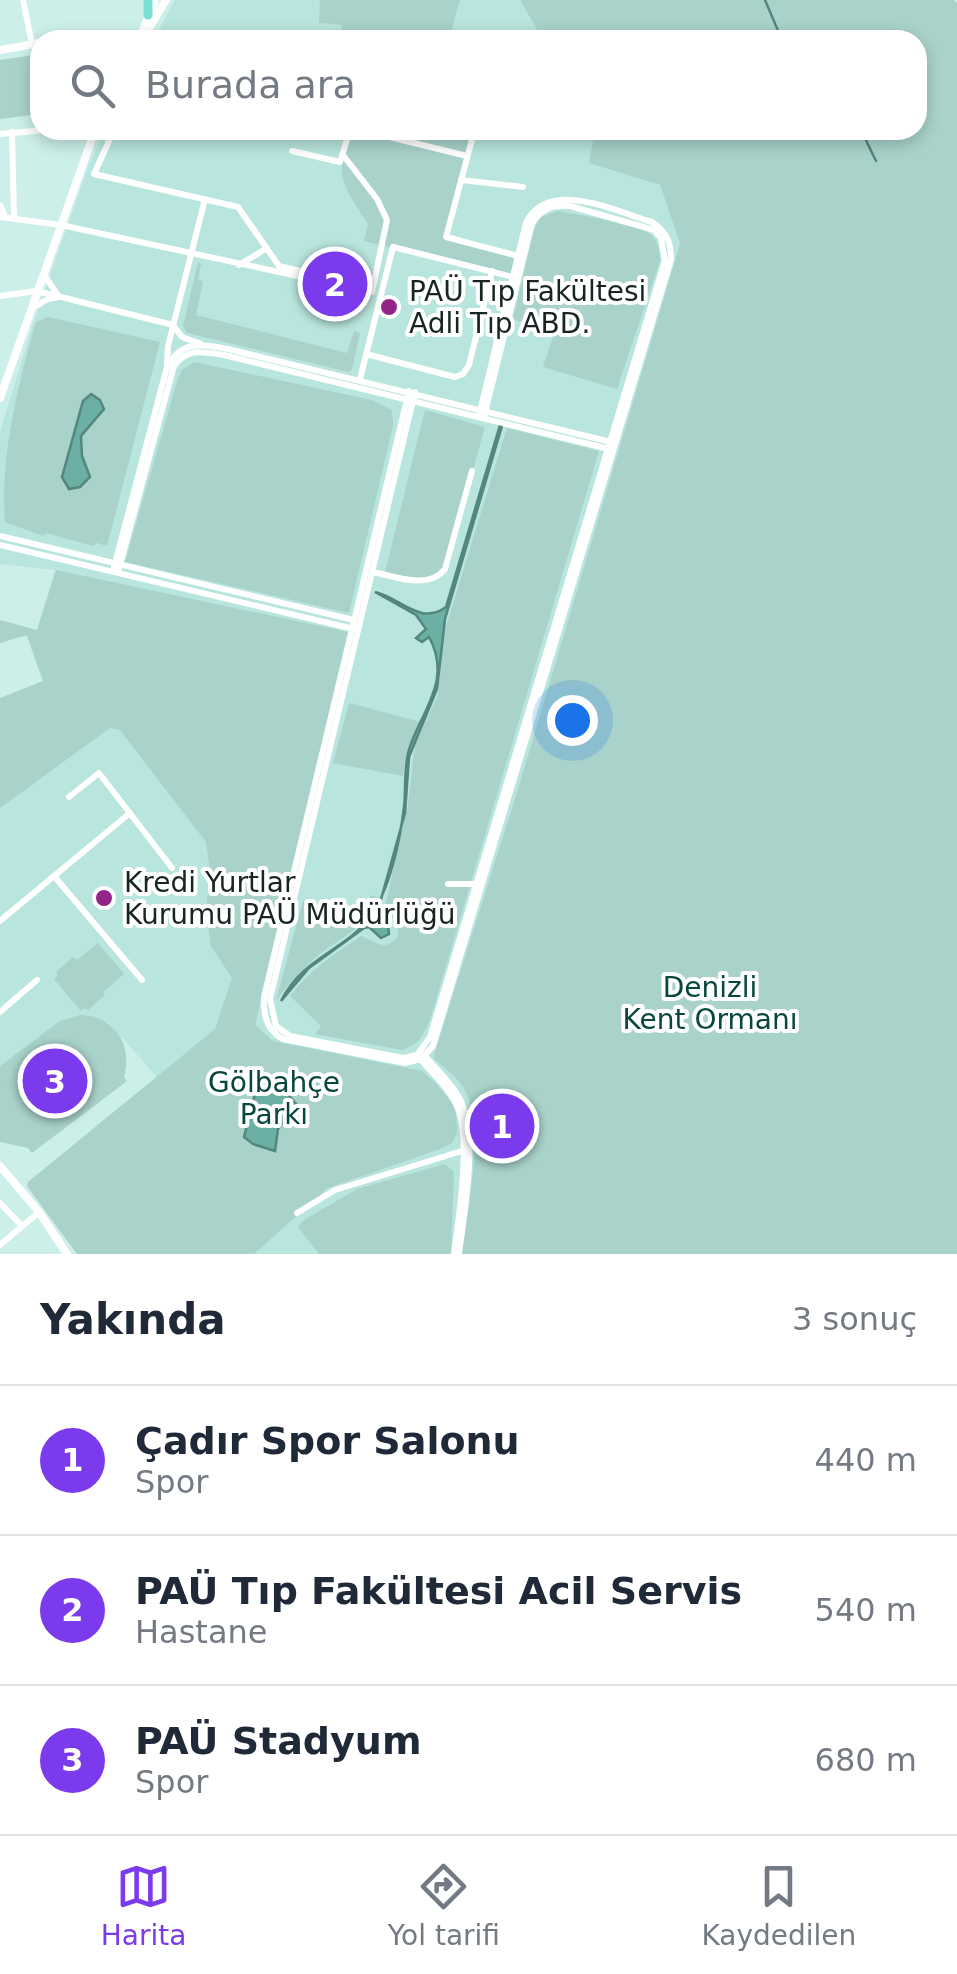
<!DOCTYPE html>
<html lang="tr">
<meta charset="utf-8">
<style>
body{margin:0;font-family:"DejaVu Sans",sans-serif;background:#f2f2f3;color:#1f2937}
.you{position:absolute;left:572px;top:720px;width:35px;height:35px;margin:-25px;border:8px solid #fff;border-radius:50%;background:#1a73e8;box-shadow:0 0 0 15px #1a73e833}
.badge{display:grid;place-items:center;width:65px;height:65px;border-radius:50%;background:#7c3aed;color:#fff;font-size:32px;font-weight:700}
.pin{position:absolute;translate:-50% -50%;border:5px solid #fff;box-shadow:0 2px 10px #0006}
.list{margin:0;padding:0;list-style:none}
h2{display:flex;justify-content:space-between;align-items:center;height:130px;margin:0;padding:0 40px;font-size:42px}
h2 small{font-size:32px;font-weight:400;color:#747a83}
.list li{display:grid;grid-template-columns:65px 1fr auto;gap:30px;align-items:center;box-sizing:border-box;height:150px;padding:0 40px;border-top:2px solid #e0e1e3}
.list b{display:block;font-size:38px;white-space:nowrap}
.list p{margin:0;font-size:32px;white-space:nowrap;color:#747a83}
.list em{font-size:32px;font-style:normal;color:#747a83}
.icon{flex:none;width:55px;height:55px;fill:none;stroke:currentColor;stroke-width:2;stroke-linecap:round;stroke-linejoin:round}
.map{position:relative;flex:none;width:957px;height:1254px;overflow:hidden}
.search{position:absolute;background:#fff;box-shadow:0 5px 15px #0003;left:30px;right:30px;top:30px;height:110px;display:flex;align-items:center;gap:25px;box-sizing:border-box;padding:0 35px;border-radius:30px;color:#747a83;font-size:38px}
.sheet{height:580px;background:#fff}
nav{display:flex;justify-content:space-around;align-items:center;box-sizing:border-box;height:140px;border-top:2px solid #e0e1e3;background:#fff;font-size:28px;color:#747a83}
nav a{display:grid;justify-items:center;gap:5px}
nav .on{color:#7c3aed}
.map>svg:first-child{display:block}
</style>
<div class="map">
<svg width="957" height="1254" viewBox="0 0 957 1254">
<rect width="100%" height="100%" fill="#ccefe9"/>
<g fill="#b8e5dd">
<polygon points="175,0 520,0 543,40 153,40"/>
<polygon points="104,130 595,130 590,163 660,185 680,244 670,284 671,1254 77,1254 27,1186 28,1182 157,1077 108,1022 0,1068 0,808 68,755 32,686 43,681 26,635 37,630 55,570 0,564 0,432 33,324 86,173"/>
</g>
<g fill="#a8d2ca">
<polygon points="320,0 460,0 450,35 468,40 339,40 342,25 319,23"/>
<path d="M 520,0 L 954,0 L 957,3 L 957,1254 L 462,1254 C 467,1210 487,1125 463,1087 C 456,1076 443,1067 434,1059 L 435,1052 L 519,786 L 680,244 L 660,185 L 589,163 L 595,130 L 917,130 L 917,40 L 543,40 Z"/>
<polygon points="40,54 40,114 0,119 0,60"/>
<path d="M 350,130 L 474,130 L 446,237 L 518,256 L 513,277 L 364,241 L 368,224 C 341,182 335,179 350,130 Z"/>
<path d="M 558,211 C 579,216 641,222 653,237 C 659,243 659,253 660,261 L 617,389 L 543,367 L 555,331 L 513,319 L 534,230 L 541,217 Z"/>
<polygon points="198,263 201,264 198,280 203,281 196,315 347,353 354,331 360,333 352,369 349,372 187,333 183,326"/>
<path d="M 48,317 L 160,342 L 107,546 L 97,543 L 93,546 L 46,533 L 43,536 L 5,522 C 0,457 18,384 36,322 Z"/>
<polygon points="194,362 372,400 392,410 393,426 349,613 125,562 178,378 182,370"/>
<polygon points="425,410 485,427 445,569 423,581 385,572"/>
<path d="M 507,428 L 599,451 L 430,1020 C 423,1036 419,1044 402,1050 L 315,1034 L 321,1026 L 290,996 C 310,970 335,954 361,936 L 383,946 C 412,936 393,921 385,907 L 408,804 L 415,745 L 438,695 L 443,636 Z"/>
<polygon points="56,570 348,632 255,1025 273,1041 422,1071 435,1082 453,1104 456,1115 457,1133 452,1143 443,1148 328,1188 254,1254 77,1254 27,1186 28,1182 215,1029 232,978 211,946 206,910 210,871 206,842 120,730 110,728 0,808 0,698 43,681 27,635 0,643 0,620 37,630"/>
<polygon points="349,703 421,722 406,754 403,776 333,763"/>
<path d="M 371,895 L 378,898 C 367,929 338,938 315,958 C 300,971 288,985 276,1000 L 303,901 L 356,925 Z"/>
<polygon points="98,943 124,974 103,992 105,995 88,1010 85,1008 81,1011 54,979 58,975 56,972 73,957 77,960"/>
<path d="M 81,1015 C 115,1017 133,1044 124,1077 L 127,1081 L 32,1153 L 28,1148 L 0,1142 L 0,1066 L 60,1021 Z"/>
<polygon points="445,1164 454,1172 451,1254 319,1254 298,1227 304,1220 357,1189"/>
</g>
<g fill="#6cb0a5" stroke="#53877e" stroke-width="2.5">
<polygon points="91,394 100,400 104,409 81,436 82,456 90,477 80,487 69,489 62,477 83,401"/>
<path d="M 500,425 L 502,426 L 445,619 L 437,689 L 409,757 L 405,813 L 375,921 L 388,925 L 389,934 L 381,938 L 369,927 L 364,928 L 309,968 L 281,1001 C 304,956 345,951 370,917 C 390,889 400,841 404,807 C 406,789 404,771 408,753 C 418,715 454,682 429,637 L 422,642 L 416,638 L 426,629 L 416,615 L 375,592 C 401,598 420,626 446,607 Z"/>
<polygon points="263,1077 275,1079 297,1105 278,1129 275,1151 253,1144 244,1137 257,1086"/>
</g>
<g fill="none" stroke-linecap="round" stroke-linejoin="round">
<g stroke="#53877e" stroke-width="2.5">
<polyline points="765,0 782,40"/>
<polyline points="861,130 876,161"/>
</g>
<g stroke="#fff" stroke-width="6">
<polyline points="23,0 32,44"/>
<polyline points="114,130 94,174 238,207 279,266 317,275 323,280"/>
<polyline points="361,130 467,156"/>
<polyline points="465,130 474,132 446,237 518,256"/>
<polyline points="12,132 14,217"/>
<polyline points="0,134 46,130"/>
<polyline points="292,151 340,162 350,130"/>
<polyline points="461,180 523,187"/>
<polyline points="0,217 61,225 372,292 387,220 377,199 343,155"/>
<polyline points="239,265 267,248"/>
<polyline points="0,296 37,291 173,325 182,337 201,344"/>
<polyline points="31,309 48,299 59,297 45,276"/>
<polyline points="366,354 455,377 463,374 469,365 492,271"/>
<polyline points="167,364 168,346 205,199"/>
<polyline points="360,379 393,247 513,277"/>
<path d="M 409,391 L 264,997 C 263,1015 267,1031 283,1039 L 405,1063 L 421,1059 L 433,1046 L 671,260 C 671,242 667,232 652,222 C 617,212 548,177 526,223 L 479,415"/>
<path d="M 415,392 L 270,999 L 276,1026 L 290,1036 L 403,1058 L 417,1055 L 430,1037 L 665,260 L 661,238 L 654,230 L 570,206 C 553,205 542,208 532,223 L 484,417"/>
<polyline points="0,536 354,620"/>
<polyline points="0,545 354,629"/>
<path d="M 113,571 L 167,367 C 181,340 202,344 228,349 L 611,442"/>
<path d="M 118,572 L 174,366 C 187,347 204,352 224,355 L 609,449"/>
<path d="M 373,572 C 396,577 429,590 445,569 L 472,471"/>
<polyline points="69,797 99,773 172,868"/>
<polyline points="54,876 142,980"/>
<polyline points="448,884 476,884"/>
<polyline points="0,921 130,813"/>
<polyline points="0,1012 37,980"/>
<path d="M 425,1056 C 438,1071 456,1087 463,1106 C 477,1144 464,1214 459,1254"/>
<path d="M 421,1060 C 434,1075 452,1091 459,1111 C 470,1145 459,1217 454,1254"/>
<polyline points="0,1203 22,1226"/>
<polyline points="297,1213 335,1190 462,1151"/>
<polyline points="0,1245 39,1212"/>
</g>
<g stroke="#fff" stroke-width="8">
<polyline points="140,38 155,0"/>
<polyline points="77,40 120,36 125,40"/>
<polyline points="142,40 166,0"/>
<polyline points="0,50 40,43"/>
<polyline points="0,207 3,215"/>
<polyline points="0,398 95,130"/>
<polyline points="0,1166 39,1212 67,1254"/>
</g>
<polyline stroke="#79dfd3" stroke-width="9" points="148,0 148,15"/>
</g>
<g fill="#922587" stroke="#fff" stroke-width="4">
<circle cx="389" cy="307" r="10"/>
<circle cx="104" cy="898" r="10"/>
</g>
<g text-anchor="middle" stroke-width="8" stroke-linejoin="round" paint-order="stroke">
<g font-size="28" fill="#182623" stroke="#fff" text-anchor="start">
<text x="409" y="301">PAÜ Tıp Fakültesi<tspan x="409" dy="32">Adli Tıp ABD.</tspan></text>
<text x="124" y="892">Kredi Yurtlar<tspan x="124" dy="32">Kurumu PAÜ Müdürlüğü</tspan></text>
</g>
<g font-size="28" fill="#07473f" stroke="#fff">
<text x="710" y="997">Denizli<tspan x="710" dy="32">Kent Ormanı</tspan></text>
<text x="274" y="1092">Gölbahçe<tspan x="274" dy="32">Parkı</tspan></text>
</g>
</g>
</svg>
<div class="you"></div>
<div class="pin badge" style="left:502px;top:1126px">1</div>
<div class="pin badge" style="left:335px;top:284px">2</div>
<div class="pin badge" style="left:55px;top:1081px">3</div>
<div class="search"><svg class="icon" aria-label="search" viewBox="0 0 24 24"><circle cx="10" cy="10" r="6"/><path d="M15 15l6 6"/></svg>Burada ara</div>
</div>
<section class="sheet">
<h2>Yakında<small>3 sonuç</small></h2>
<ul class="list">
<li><span class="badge">1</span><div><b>Çadır Spor Salonu</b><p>Spor</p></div><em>440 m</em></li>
<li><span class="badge">2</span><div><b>PAÜ Tıp Fakültesi Acil Servis</b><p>Hastane</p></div><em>540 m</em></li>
<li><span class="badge">3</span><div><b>PAÜ Stadyum</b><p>Spor</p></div><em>680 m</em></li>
</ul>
</section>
<nav>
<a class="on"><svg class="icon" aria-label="map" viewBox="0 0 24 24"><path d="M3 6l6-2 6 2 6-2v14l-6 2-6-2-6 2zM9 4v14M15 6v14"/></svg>Harita</a>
<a><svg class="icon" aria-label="directions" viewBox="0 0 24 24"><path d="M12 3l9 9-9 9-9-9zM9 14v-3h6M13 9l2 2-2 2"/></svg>Yol tarifi</a>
<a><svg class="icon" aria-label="saved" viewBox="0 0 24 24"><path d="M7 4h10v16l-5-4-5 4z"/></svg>Kaydedilen</a>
</nav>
